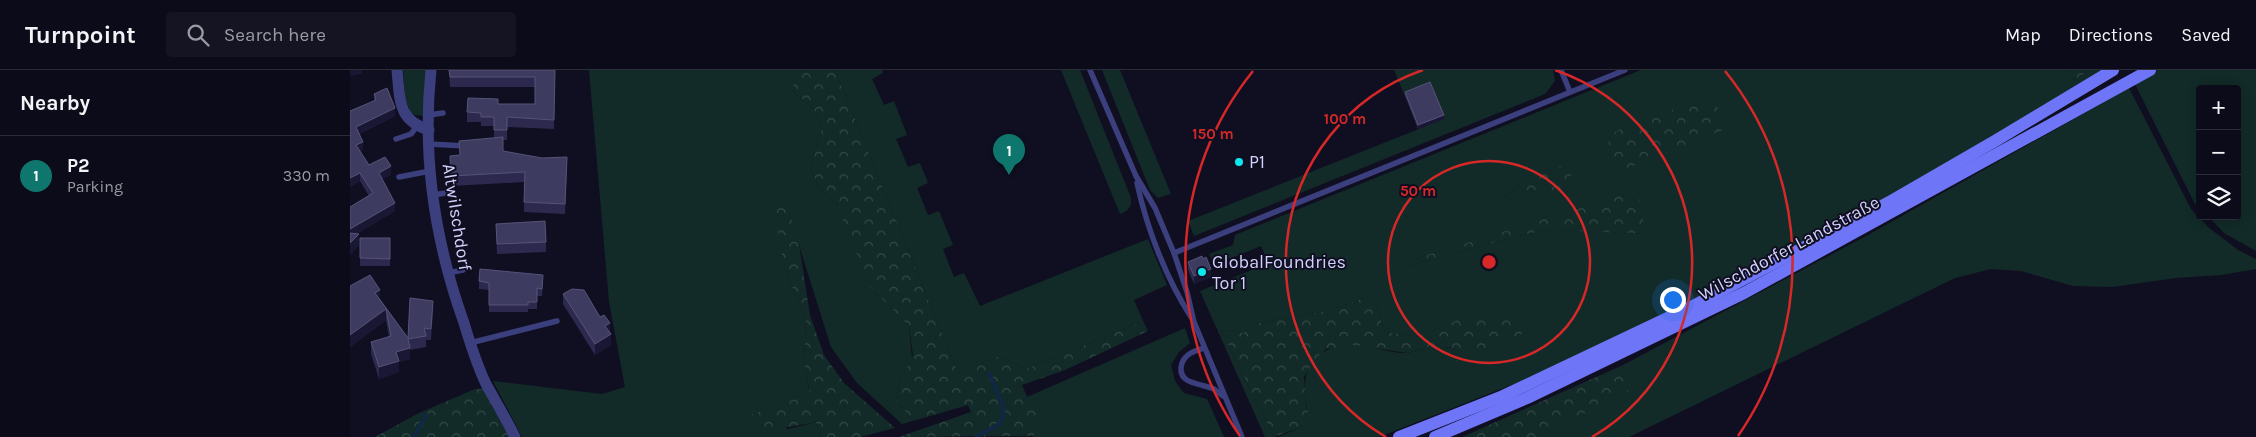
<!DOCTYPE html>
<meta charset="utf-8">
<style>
body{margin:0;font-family:Karla,sans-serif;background:#151422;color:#f1f3f6}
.controls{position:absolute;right:15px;top:15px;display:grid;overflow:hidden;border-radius:5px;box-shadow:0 2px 12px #0003}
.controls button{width:45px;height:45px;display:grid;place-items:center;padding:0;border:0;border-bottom:1px solid #2c2b38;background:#0c0b19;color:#f1f3f6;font:25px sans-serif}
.you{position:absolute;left:1322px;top:229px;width:18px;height:18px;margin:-12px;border:4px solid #fff;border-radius:50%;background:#1a73e8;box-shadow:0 0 0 8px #1a73e833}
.badge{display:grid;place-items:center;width:32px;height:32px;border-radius:50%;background:#0f766e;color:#fff;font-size:16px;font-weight:700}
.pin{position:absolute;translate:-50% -41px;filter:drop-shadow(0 1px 2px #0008)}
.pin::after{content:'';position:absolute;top:26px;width:18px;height:15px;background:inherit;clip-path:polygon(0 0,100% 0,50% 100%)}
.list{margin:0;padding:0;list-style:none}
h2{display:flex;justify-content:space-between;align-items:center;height:65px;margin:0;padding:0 20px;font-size:21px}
h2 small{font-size:16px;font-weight:400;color:#9a9ba2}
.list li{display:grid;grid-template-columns:32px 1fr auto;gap:15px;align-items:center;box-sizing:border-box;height:80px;padding:0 20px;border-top:1px solid #2c2b38}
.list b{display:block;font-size:19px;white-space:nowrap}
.list p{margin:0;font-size:16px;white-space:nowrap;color:#9a9ba2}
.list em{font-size:16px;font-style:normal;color:#9a9ba2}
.icon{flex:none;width:28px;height:28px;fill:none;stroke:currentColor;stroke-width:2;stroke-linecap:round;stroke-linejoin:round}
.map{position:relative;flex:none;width:1906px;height:367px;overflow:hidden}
header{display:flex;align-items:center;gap:30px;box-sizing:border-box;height:70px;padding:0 25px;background:#0c0b19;border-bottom:1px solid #2c2b38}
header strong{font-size:24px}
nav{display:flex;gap:28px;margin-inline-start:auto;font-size:18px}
.search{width:350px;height:45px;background:#151422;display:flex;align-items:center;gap:12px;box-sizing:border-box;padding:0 18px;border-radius:5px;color:#9a9ba2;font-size:19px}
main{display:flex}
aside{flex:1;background:#0c0b19}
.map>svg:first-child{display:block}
</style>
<header>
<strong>Turnpoint</strong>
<div class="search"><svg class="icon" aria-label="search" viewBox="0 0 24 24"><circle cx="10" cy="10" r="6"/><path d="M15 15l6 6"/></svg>Search here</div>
<nav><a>Map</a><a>Directions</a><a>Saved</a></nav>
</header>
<main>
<aside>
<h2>Nearby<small></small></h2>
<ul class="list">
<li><span class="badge">1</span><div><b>P2</b><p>Parking</p></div><em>330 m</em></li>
</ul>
</aside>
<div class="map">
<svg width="1906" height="367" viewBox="0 0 1906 367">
<defs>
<pattern id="forest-crowns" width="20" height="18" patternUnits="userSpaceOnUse" patternTransform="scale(1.25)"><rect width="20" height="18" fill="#122b28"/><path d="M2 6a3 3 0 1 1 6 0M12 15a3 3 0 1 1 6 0" fill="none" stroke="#344948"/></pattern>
</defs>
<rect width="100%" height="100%" fill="#100f21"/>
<g fill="#122b28" fill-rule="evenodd">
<polygon points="53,0 76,0 73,46 61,44 55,28"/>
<polygon points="239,0 453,0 443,8 444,23 462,36 472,57 461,97 468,117 487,135 522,219 559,256 562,288 550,311 546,330 563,351 552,354 507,313 481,277 436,134 435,201 456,248 454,293 460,325 401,345 438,359 466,352 471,367 172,367 143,311 252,324 275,317 259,232"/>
<polygon points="485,0 532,0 533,3 522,9 534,35 544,31 557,65 546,69 558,97 570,93 578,113 567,118 578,145 589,141 603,175 593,179 604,207 614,203 630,236 798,169 817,215 784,230 793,251 676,299 649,286 608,303"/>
<path d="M 711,0 L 730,0 L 781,128 C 782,137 778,141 770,144 Z"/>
<polygon points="752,0 770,0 821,124 808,128 800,120"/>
<polygon points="1044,0 1203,0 1205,11 1195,24 844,166 838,151 1094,49 1055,26"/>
<path d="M 1291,0 L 1716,0 L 1725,10 L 1740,0 L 1753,0 L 1633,74 L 1496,150 L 1300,253 L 1169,312 L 1029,367 L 928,367 L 961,353 C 948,313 953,275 1004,275 C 1022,275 1040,284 1057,283 C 1065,282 1072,278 1080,277 C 1095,276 1110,279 1125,283 L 1090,258 L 1069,267 L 1035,262 L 1022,225 L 981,240 L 909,253 L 893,263 L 871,260 L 924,367 L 915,367 L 850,221 L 919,193 L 911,176 L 864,195 L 859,184 L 883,175 L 885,165 ZM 1224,94 L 1198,124 L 1179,120 L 1151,130 L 1184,103 ZM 1289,121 L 1294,164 L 1197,160 L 1164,167 L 1058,196 L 1052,193 Z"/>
<polygon points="1808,0 1906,0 1906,181 1874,163 1858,146 1887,146 1887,19 1850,19 1850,138 1845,134 1784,12"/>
<polygon points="1779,18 1841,139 1858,157 1888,180 1906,189 1906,199 1871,205 1826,208 1762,217 1723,216 1671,201 1641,199 1605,208 1279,367 1187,367 1277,322 1273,295 1518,165"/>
<polygon points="835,258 840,273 829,282 821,295 825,311 834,323 857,329 874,367 681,367 684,366 677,327"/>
</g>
<g fill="url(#forest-crowns)">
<polygon points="453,0 485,0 608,303 649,286 676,299 793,251 798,261 715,300 672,315 677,327 689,340 684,366 549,367 621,342 618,335 563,351 546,330 550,311 563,285 559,256 520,217 487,135 468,117 461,97 472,57 462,36 444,23 443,8"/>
<polygon points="1716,0 1740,0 1725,10"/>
<polygon points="1343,33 1365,33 1378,58 1271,101 1257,77 1261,64 1287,51"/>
<polygon points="1224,93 1217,119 1197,124 1179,120 1150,131 1184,103"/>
<polygon points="1289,120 1295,164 1197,160 1164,167 1058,196 1051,193"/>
<polygon points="437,134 449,174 460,245 474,285 494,313 545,358 510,367 471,367 466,352 406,363 400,345 460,324 454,293 456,248 435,201 424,140"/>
<polygon points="1022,225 1035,262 1069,267 1119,245 1171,251 1172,264 1125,283 1098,277 1079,277 1057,283 1005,275 976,279 966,288 954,307 956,336 962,353 924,367 871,260 893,263 909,253 981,240"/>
<polygon points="1273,295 1278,322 1187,367 1112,367"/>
<polygon points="125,319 133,319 159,367 25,367 67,344"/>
</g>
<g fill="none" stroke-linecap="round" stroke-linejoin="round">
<g stroke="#102844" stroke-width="4">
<polyline points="64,367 76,345"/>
<polyline points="626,367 648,355 654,345 652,333 639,303"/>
</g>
<g stroke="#3c3f7e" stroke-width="5.5">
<polyline points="740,0 786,106 805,138 824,183 837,222 844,252 892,367"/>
<polyline points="1211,0 1220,22"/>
<polyline points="79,45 93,43"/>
<polyline points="46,69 61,64 67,56"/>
<polyline points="79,74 116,76"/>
<polyline points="49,107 80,101"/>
<path d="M 787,113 C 797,159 816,208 841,247"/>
<polyline points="83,125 102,122"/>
<polyline points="824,183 1275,0"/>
<polyline points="98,203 113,200"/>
<polyline points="120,273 207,251"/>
<path d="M 854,278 C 845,281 836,283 832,293 C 825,315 852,313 864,319 C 867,321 870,324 873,326"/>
</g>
<g stroke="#3c3f7e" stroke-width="11">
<path d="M 47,0 C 50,29 47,50 79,60"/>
<path d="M 81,0 C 72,86 85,172 114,253 C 120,273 127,295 136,314 C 146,332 156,349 165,367"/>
</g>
<g stroke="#6e75f7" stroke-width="12">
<polyline points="1049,367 1153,326 1343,236 1543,130 1645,71 1763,0"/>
<polyline points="1085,367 1177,328 1394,223 1800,0"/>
</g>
</g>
<g fill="#2d294e">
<polygon points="99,0 205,0 204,59 157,57 157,70 153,70 153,81 217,97 215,144 174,142 174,112 101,116 100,86 110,85 109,71 144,68 144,56 131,56 131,52 117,52 117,42 148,34 185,34 185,17 100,17"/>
<polygon points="37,18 45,38 45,46 9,64 13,72 13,80 10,81 19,95 35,87 41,96 41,105 32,109 45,133 45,141 6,164 9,164 9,175 0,185 0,137 19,126 10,111 0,117 0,40 0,41 24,31 24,24"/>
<polygon points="1055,22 1094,49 1068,59 1055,26"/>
<polygon points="146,154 196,172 196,182 147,184"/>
<rect x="10" y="168" width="30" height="28"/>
<polygon points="853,189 861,207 844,214 838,200 838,192"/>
<polygon points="129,211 193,213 192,226 187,226 187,239 178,239 178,242 139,242 139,220 129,219"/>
<polygon points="0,216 30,229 58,268 83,242 81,270 76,270 76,277 60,280 60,289 49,292 49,302 29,309 21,284 21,272 39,267 36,250 0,277"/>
<polygon points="213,224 260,263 261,275 245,285 213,234"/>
</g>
<g fill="#1a1734">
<polygon points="0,0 12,0 12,4 0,6"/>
<polygon points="45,38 45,46 6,65 6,57"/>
<polygon points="1094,45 1094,49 1068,59 1068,55"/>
<polygon points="13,72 13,80 6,83 6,75"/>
<polygon points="41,96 41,105 29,111 29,103"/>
<polygon points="10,103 10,111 0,117 0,108"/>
<polygon points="45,133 45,141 0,167 0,159"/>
<polygon points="9,164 9,175 0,185 0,173"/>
<polygon points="861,199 861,207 844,214 844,206"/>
<polygon points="30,220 30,231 25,223"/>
<polygon points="83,231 83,242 81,270 81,259"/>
<polygon points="36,239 36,250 0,277 0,265"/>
<polygon points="260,253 260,264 255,256"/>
<polygon points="261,264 261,275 245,285 245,274"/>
<polygon points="60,278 60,289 49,292 49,302 29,309 29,297 46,282"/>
</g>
<g fill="#3e3b61" stroke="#565279">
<polygon points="99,0 205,0 204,50 157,47 157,60 144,60 144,47 131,47 131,43 117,42 118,28 148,29 148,34 185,34 185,7 100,7"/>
<polygon points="1080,12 1094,45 1068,55 1055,22"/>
<polygon points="37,18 45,38 6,57 13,72 6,75 19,95 35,87 41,96 29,103 45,133 0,159 0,137 23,123 10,103 0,108 0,40 0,41 26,30 24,24"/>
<polygon points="153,67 153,81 192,88 217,87 215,134 174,132 175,102 101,106 100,86 110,85 109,71"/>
<polygon points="195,151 196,172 147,174 146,154"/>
<polygon points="0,163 9,164 0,173"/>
<polygon points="10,168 40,168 40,189 10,188"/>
<polygon points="852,186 853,189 856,187 861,199 844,206 838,192"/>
<polygon points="130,199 193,205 192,219 187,218 187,232 178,232 178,235 139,235 139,213 129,211"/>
<polygon points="20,205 30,220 25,223 58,268 60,228 83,231 81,259 74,258 76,266 58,269 60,278 46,282 49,291 29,297 21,272 41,266 36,239 0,265 0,216"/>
<polygon points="222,219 234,220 250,247 254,245 260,253 255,256 261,264 245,274 213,224"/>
</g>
<g fill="none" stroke="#d62828" stroke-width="2.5">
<circle cx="1139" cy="192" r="101"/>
<path d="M1036 367A203 203 0 0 1 1073 0M1205 0A203 203 0 0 1 1242 367"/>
<path d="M890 366A304 304 0 0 1 903 1M1375 1A304 304 0 0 1 1388 366"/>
</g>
<g fill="#0de8ed" stroke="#100f21" stroke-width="2">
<circle cx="889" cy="92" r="5"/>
<circle cx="852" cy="202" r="5"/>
</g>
<g text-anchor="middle" stroke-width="4" stroke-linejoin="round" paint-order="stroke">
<g font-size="18" fill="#d3d1fd" stroke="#100f21" text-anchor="start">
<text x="899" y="98">P1</text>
<text x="862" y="198">GlobalFoundries<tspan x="862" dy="21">Tor 1</tspan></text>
</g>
<g font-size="18" fill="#d3d1fd" stroke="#100f21">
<text transform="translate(107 147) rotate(81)" y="6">Altwilschdorf</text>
<text transform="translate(1439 178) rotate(-28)" y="6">Wilschdorfer Landstraße</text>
</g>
</g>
<circle cx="1139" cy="192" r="8" fill="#d62828" stroke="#100f21" stroke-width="2.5"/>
<g font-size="15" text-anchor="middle" font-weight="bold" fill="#d62828" stroke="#100f21" stroke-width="4" stroke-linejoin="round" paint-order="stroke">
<text x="995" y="54">100 m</text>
<text x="863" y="69">150 m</text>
<text x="1068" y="126">50 m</text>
</g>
</svg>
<div class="controls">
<button>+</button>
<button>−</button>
<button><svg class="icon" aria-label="layers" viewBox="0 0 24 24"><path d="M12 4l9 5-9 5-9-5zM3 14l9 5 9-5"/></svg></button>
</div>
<div class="you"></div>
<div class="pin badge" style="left:659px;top:105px">1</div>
</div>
</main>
